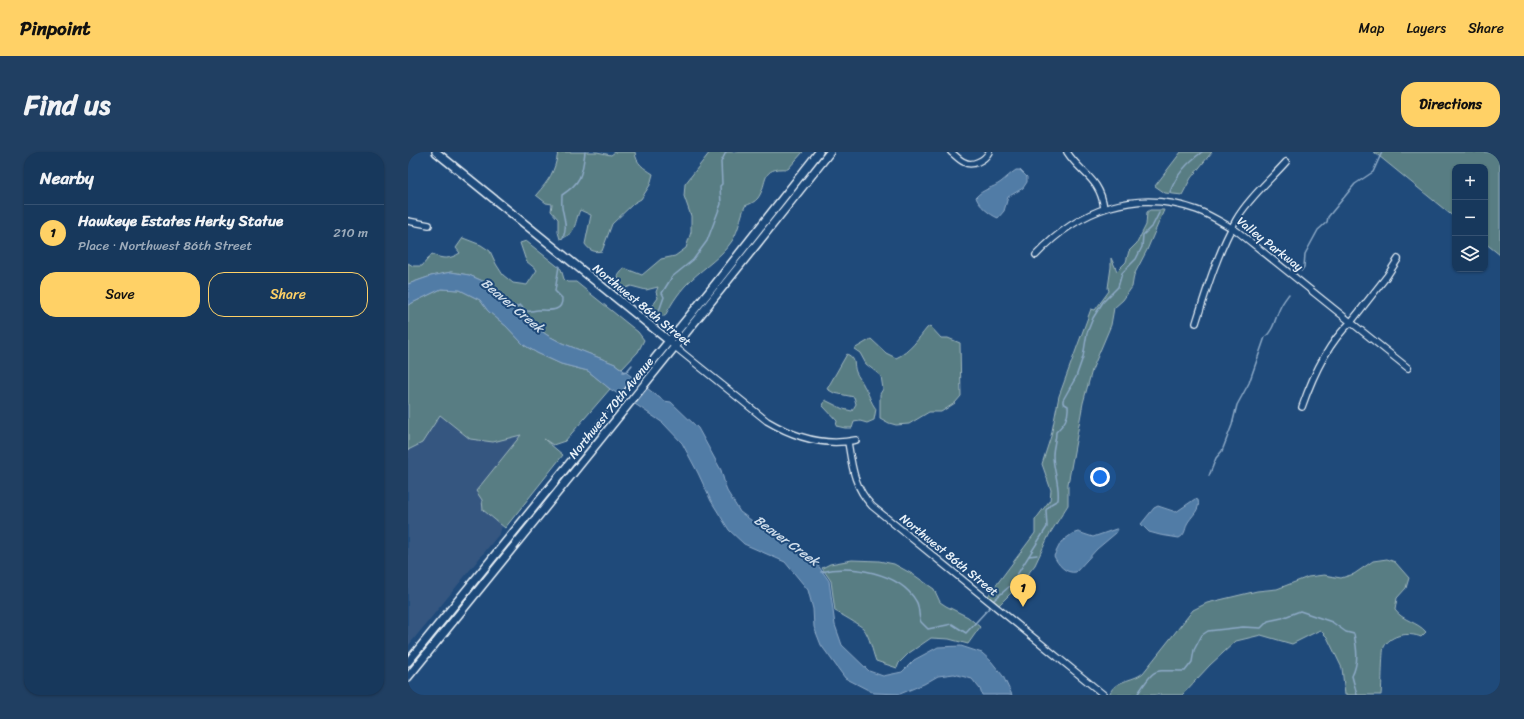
<!DOCTYPE html>
<meta charset="utf-8">
<style>
body{margin:0;font-family:Sriracha,sans-serif;background:#203f62;color:#f1f3f6}
.controls{position:absolute;right:12px;top:12px;display:grid;overflow:hidden;border-radius:8px;box-shadow:0 1px 3px #0004}
.controls button{width:36px;height:36px;display:grid;place-items:center;padding:0;border:0;border-bottom:1px solid #365272;background:#17385c;color:#f1f3f6;font:20px sans-serif}
.you{position:absolute;left:692px;top:325px;width:14px;height:14px;margin:-10px;border:3px solid #fff;border-radius:50%;background:#1a73e8;box-shadow:0 0 0 6px #1a73e833}
.badge{display:grid;place-items:center;width:26px;height:26px;border-radius:50%;background:#ffd166;color:#111;font-size:13px;font-weight:700}
.pin{position:absolute;translate:-50% -33px;filter:drop-shadow(0 1px 2px #0008)}
.pin::after{content:'';position:absolute;top:21px;width:14px;height:12px;background:inherit;clip-path:polygon(0 0,100% 0,50% 100%)}
.list{margin:0;padding:0;list-style:none}
h2{display:flex;justify-content:space-between;align-items:center;height:52px;margin:0;padding:0 16px;font-size:17px}
h2 small{font-size:13px;font-weight:400;color:#9eacbb}
.list li{display:grid;grid-template-columns:26px 1fr auto;gap:12px;align-items:center;box-sizing:border-box;height:56px;padding:0 16px;border-top:1px solid #365272}
.list b{display:block;font-size:15px;white-space:nowrap}
.list p{margin:0;font-size:13px;white-space:nowrap;color:#9eacbb}
.list em{font-size:13px;font-style:normal;color:#9eacbb}
.actions{display:flex;gap:8px;padding:12px 16px}
.actions a{flex:1;padding:9px 0;border:1px solid #ffd166;border-radius:16px;text-align:center;font-size:14px;color:#ffd166}
.actions .main{background:#ffd166;color:#111}
.icon{flex:none;width:22px;height:22px;fill:none;stroke:currentColor;stroke-width:2;stroke-linecap:round;stroke-linejoin:round}
.map{position:relative;flex:none;width:1092px;height:543px;overflow:hidden;border-radius:16px}
header{display:flex;align-items:center;gap:24px;box-sizing:border-box;height:56px;padding:0 20px;background:#ffd166;color:#111}
header strong{font-size:19px}
nav{display:flex;gap:22px;margin-inline-start:auto;font-size:14px}
.intro{display:flex;align-items:center;justify-content:space-between;box-sizing:border-box;height:96px;padding:0 24px}
h1{margin:0;font-size:28px}
.button{padding:10px 18px;border-radius:16px;background:#ffd166;color:#111;font-size:14px;font-weight:700}
main{display:flex;gap:24px;padding:0 24px}
aside{flex:1;background:#17385c;border-radius:16px;box-shadow:0 1px 3px #0004}
.map>svg:first-child{display:block}
</style>
<header>
<strong>Pinpoint</strong>
<nav><a>Map</a><a>Layers</a><a>Share</a></nav>
</header>
<div class="intro"><h1>Find us</h1><a class="button">Directions</a></div>
<main>
<aside>
<h2>Nearby<small></small></h2>
<ul class="list">
<li><span class="badge">1</span><div><b>Hawkeye Estates Herky Statue</b><p>Place · Northwest 86th Street</p></div><em>210 m</em></li>
</ul>
<div class="actions"><a class="main">Save</a><a>Share</a></div>
</aside>
<div class="map">
<svg width="1092" height="543" viewBox="0 0 1092 543">
<rect width="100%" height="100%" fill="#1f4a7a"/>
<filter id="ink" filterUnits="userSpaceOnUse"><feTurbulence type="fractalNoise" baseFrequency=".025" numOctaves="2"/><feDisplacementMap in="SourceGraphic" scale="8" xChannelSelector="R" yChannelSelector="G"/><feConvolveMatrix kernelMatrix="1 2 1 2 8 2 1 2 1" color-interpolation-filters="sRGB"/></filter>
<g filter="url(#ink)">
<polygon fill="#365780" points="32,263 62,287 85,290 114,283 74,348 75,358 94,374 92,381 0,494 0,298 14,291"/>
<g fill="#587d83" stroke="#a0b7be">
<path d="M 150,0 L 189,0 L 203,3 L 207,0 L 227,0 C 228,12 236,16 245,22 L 242,33 L 233,47 L 226,51 L 204,72 L 194,99 C 186,101 181,98 177,92 L 183,63 L 172,58 C 166,71 169,82 152,87 L 150,80 L 150,67 L 143,59 L 144,52 L 138,51 L 128,43 C 141,28 147,20 150,0 Z"/>
<path d="M 302,0 L 395,0 L 380,17 C 351,15 361,30 350,46 C 347,50 342,52 337,54 C 332,66 331,78 324,89 C 314,104 297,115 284,127 C 273,137 264,150 257,164 C 250,165 247,158 245,153 L 250,146 L 248,140 L 250,135 L 238,138 L 223,134 L 218,136 L 211,131 L 210,124 L 216,116 L 234,123 L 253,107 L 267,104 L 278,96 L 283,80 L 283,64 L 276,44 L 277,32 Z"/>
<polygon points="773,0 804,0 783,26 774,43 757,41 747,34"/>
<polygon points="966,0 1092,0 1092,103 1077,91 1077,15 1047,15 1047,66"/>
<polygon points="742,58 756,58 739,98 726,123 724,135 715,148 706,156 703,173 684,218 675,251 660,332 660,353 641,383 627,413 611,433 591,453 580,444 627,381 627,368 642,348 643,338 634,312 643,284 651,244 683,157 687,158 701,139 700,136 703,115 703,106 709,119 718,110 721,99 729,91 738,73 739,60"/>
<path d="M 55,86 L 73,93 L 82,99 L 88,112 L 95,123 L 105,131 L 119,133 L 129,118 L 118,109 L 112,91 L 118,89 L 153,117 L 156,127 L 159,130 L 168,130 L 230,180 L 236,188 L 230,200 L 214,217 L 207,212 L 154,191 L 139,183 L 125,173 L 102,152 L 89,143 L 77,130 L 61,123 L 43,120 L 23,124 L 0,132 L 0,111 L 5,114 L 14,114 L 24,102 C 35,108 42,107 52,101 L 48,96 Z"/>
<polygon points="33,137 52,138 72,148 80,159 98,174 116,193 129,201 153,212 180,219 202,237 157,289 145,293 136,287 155,303 97,376 75,358 74,348 68,339 113,283 85,290 62,287 32,263 14,291 0,298 0,153"/>
<path d="M 522,174 L 533,186 L 540,186 L 552,191 L 553,244 L 547,251 L 533,260 L 521,260 L 501,272 L 488,273 L 481,271 L 472,266 L 472,242 L 475,237 L 473,224 L 458,212 L 452,201 L 446,197 L 463,187 L 478,201 L 488,206 C 502,200 510,187 519,176 Z"/>
<path d="M 439,202 C 449,207 445,212 448,220 C 450,225 454,229 456,234 C 461,242 462,249 468,257 L 466,268 L 459,271 L 452,269 L 446,270 L 444,276 L 437,276 L 428,274 L 429,269 L 415,254 L 417,248 L 435,257 L 444,259 L 448,252 L 446,245 L 426,241 L 419,237 Z"/>
<path d="M 979,407 L 987,410 L 1001,426 L 998,436 L 989,446 L 987,458 C 995,469 1010,470 1018,480 L 1013,485 C 1001,480 983,482 976,495 C 974,500 974,535 973,543 L 937,543 L 934,516 L 919,485 L 912,478 L 884,492 L 853,483 L 828,489 L 802,513 L 774,543 L 701,543 C 707,527 724,530 735,521 L 785,458 L 799,451 L 849,439 L 869,437 L 900,425 L 916,423 L 933,426 L 946,422 L 965,409 Z"/>
<path d="M 444,408 L 471,409 L 486,412 L 506,423 L 526,437 L 532,450 L 538,454 L 560,465 L 572,475 L 560,492 L 541,487 L 523,486 L 501,501 L 491,511 L 489,516 L 468,509 C 464,499 462,484 455,476 C 453,474 431,461 427,459 L 423,429 L 414,416 L 422,412 Z"/>
</g>
<g fill="#517ba6" stroke="#8daac7">
<path d="M 608,18 L 612,18 L 619,25 L 619,30 L 615,36 L 600,45 L 596,59 L 590,66 C 582,63 570,53 568,45 C 575,37 585,36 593,30 C 598,26 602,22 608,18 Z"/>
<polygon points="43,120 61,123 77,130 89,143 102,152 125,173 139,183 154,191 207,212 256,249 263,250 290,276 313,318 319,339 332,360 351,374 378,387 392,396 409,412 421,429 427,473 434,493 461,519 475,524 494,520 506,508 530,495 553,494 574,501 583,509 595,524 604,543 574,543 572,537 564,527 546,522 530,524 516,532 492,542 466,541 437,526 413,493 406,475 405,457 400,438 377,410 336,392 321,378 303,349 290,321 274,291 255,271 230,254 202,237 180,219 153,212 129,201 116,193 98,174 80,159 72,148 52,138 33,137 0,153 0,132 23,124"/>
<path d="M 787,347 L 790,348 C 793,358 783,364 779,372 C 777,378 777,383 771,386 L 752,383 L 741,380 L 733,372 L 746,356 L 750,354 L 768,360 Z"/>
<path d="M 708,377 L 710,377 L 708,381 L 689,397 L 668,420 C 658,422 650,413 646,404 L 653,390 L 664,382 L 670,380 L 685,385 Z"/>
</g>
<g fill="none" stroke-linecap="round" stroke-linejoin="round">
<g stroke="#8daac7" stroke-width="1.5">
<path d="M 762,40 C 769,22 779,11 794,0"/>
<path d="M 155,86 C 159,75 157,71 155,60 C 153,55 154,49 154,43 C 174,30 174,22 177,0"/>
<polyline points="893,119 896,115 897,102 910,78 919,70 920,65 947,32 965,20 974,0"/>
<path d="M 106,156 L 112,153 L 118,159 C 122,160 126,158 130,158 C 140,158 155,161 154,146 L 147,139 L 151,114"/>
<polyline points="251,159 256,145 254,141 264,125 285,108 299,89 313,52 312,34 314,32 313,10 318,0"/>
<polyline points="215,220 219,219 224,213"/>
<path d="M 801,324 L 808,306 L 814,299 L 824,273 L 829,253 L 841,231 L 857,185 C 866,178 867,166 872,156 C 874,151 878,146 881,142"/>
<polyline points="621,404 629,403"/>
<path d="M 413,420 C 443,412 492,421 508,449 C 512,455 510,464 513,470 C 515,472 518,475 520,477 L 544,472 L 558,481 L 582,455"/>
<path d="M 586,448 L 602,434 L 639,375 L 638,358 L 643,352 L 650,348 C 652,332 645,318 645,303 C 645,295 648,289 648,280 C 656,272 661,266 660,254 L 655,251 L 655,248 L 668,225 L 675,205 L 679,181 L 685,166 L 695,150 L 710,135 L 714,121 L 728,107 L 734,95 L 735,83 L 745,73 L 751,61"/>
<path d="M 729,543 C 748,514 744,519 777,519 L 784,510 L 786,498 L 794,483 L 800,479 L 835,475 L 853,476 L 860,469 L 874,466 L 892,459 L 924,470 L 938,480 L 946,482 C 949,497 951,510 944,524 L 949,543"/>
</g>
<g stroke="#e8f1f8" stroke-width="8">
<g id="minor">
<path d="M 543,0 C 547,3 551,8 556,10 C 564,15 577,8 581,0"/>
<path d="M 659,0 C 673,22 692,26 696,56"/>
<polyline points="0,69 21,73"/>
<path d="M 628,103 C 671,57 728,36 789,58 C 803,63 816,72 829,79 L 1000,216"/>
<path d="M 788,171 C 799,136 810,100 828,68 C 840,47 862,28 878,10"/>
<path d="M 266,194 L 359,269 C 386,285 416,295 448,288"/>
<path d="M 894,255 C 904,226 920,191 943,170 L 979,124 L 990,107"/>
<path d="M 440,290 C 444,315 446,335 464,354 L 696,543"/>
</g>
</g>
<g stroke="#e8f1f8" stroke-width="10">
<g id="major">
<polyline points="28,0 265,192"/>
<polyline points="0,510 305,135 411,0"/>
<path d="M 0,525 C 142,350 283,176 422,0"/>
</g>
</g>
<use href="#minor" stroke="#1f4a7a" stroke-width="5.5"/>
<use href="#major" stroke="#1f4a7a" stroke-width="7"/>
</g>
</g>
<g text-anchor="middle" stroke-width="4" stroke-linejoin="round" paint-order="stroke">
<g font-size="12" fill="#e8f1f8" stroke="#1f4a7a">
<text transform="translate(862 92) rotate(38)" y="4">Valley Parkway</text>
<text transform="translate(234 153) rotate(39)" y="4">Northwest 86th Street</text>
<text transform="translate(203 256) rotate(-51)" y="4">Northwest 70th Avenue</text>
<text transform="translate(541 403) rotate(39)" y="4">Northwest 86th Street</text>
</g>
<g font-size="13" font-style="italic" fill="#d1dfec" stroke="#1f4a7a">
<text transform="translate(105 153) rotate(40)" y="5">Beaver Creek</text>
<text transform="translate(379 388) rotate(36)" y="5">Beaver Creek</text>
</g>
</g>
</svg>
<div class="controls">
<button>+</button>
<button>−</button>
<button><svg class="icon" aria-label="layers" viewBox="0 0 24 24"><path d="M12 4l9 5-9 5-9-5zM3 14l9 5 9-5"/></svg></button>
</div>
<div class="you"></div>
<div class="pin badge" style="left:615px;top:455px">1</div>
</div>
</main>
